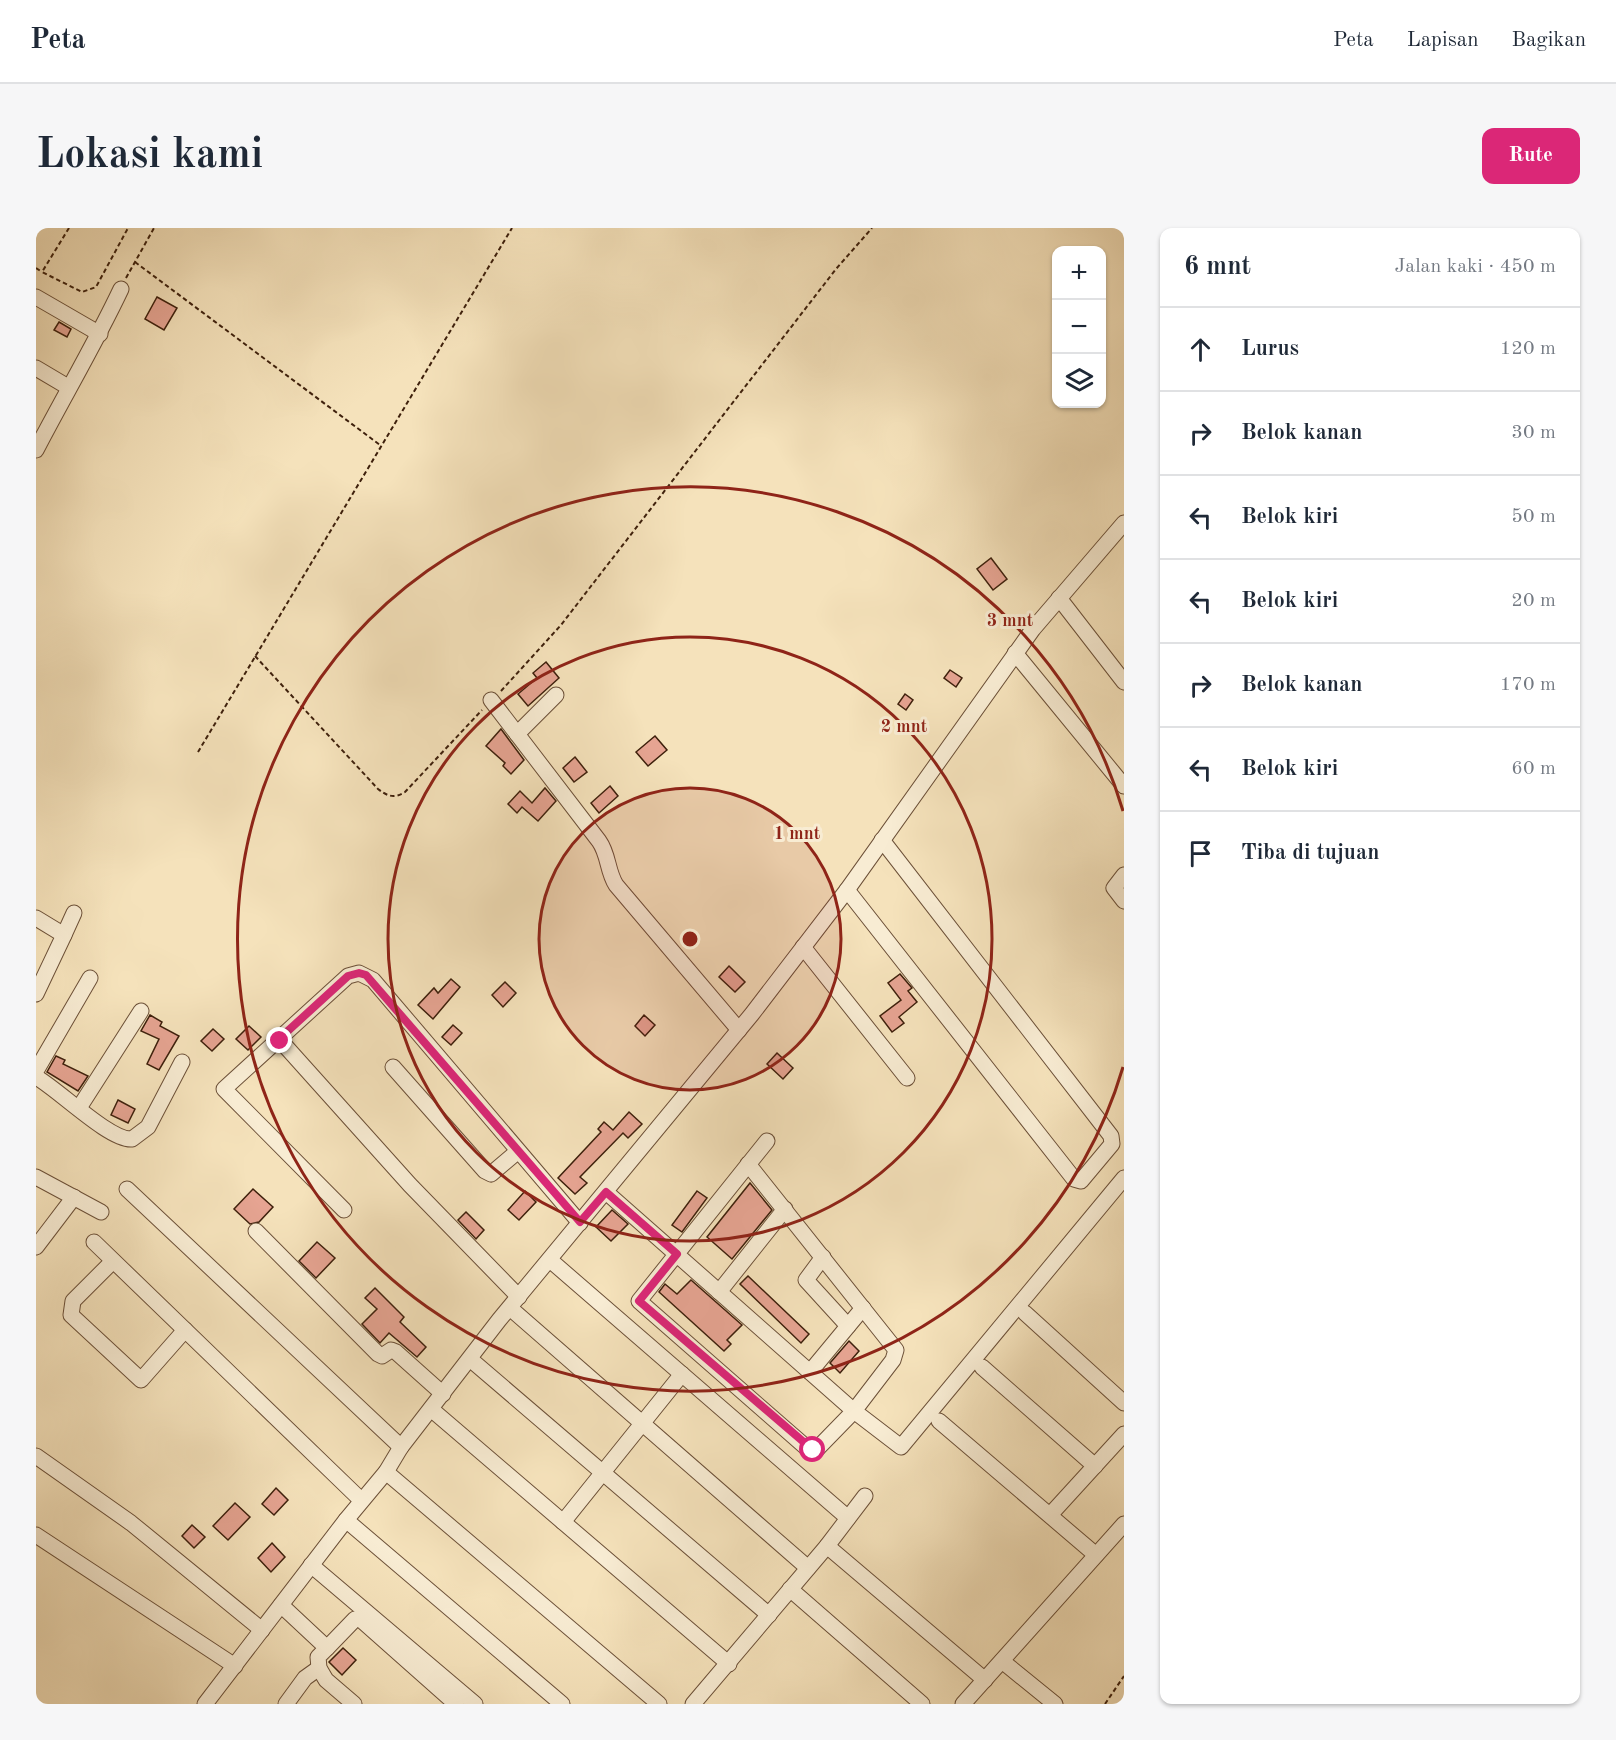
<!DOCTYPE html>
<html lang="id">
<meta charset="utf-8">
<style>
body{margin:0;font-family:"Old Standard TT",serif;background:#f6f6f7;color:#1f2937}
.controls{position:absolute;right:18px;top:18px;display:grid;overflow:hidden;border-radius:12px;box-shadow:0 2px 4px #0004}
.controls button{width:54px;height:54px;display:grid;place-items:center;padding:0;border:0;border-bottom:2px solid #e0e1e3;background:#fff;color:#1f2937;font:30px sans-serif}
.stop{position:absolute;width:18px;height:18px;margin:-14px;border:4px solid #db2777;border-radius:50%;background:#fff}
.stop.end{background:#db2777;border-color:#fff;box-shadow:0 2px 6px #0008}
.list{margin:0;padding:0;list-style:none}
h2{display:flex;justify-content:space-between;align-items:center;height:78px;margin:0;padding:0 24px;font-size:26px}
h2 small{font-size:20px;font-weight:400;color:#747a83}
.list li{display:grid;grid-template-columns:39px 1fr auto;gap:18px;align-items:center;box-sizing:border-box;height:84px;padding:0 24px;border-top:2px solid #e0e1e3}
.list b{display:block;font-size:22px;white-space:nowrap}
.list em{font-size:20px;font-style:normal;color:#747a83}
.icon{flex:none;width:33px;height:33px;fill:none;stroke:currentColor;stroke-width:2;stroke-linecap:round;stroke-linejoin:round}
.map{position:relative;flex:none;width:1088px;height:1476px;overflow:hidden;border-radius:12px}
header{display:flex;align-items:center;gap:36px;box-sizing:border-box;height:84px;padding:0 30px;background:#fff;border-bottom:2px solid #e0e1e3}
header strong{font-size:28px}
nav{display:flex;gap:33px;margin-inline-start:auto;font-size:21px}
.intro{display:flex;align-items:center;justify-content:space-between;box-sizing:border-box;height:144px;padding:0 36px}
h1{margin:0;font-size:42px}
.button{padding:15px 27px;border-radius:12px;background:#db2777;color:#fff;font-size:21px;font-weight:700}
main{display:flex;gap:36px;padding:0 36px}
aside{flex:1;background:#fff;border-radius:12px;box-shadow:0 2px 4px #0004}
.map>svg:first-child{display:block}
</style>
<header>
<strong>Peta</strong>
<nav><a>Peta</a><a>Lapisan</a><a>Bagikan</a></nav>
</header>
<div class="intro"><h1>Lokasi kami</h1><a class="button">Rute</a></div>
<main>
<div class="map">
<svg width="1088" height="1476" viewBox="0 0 1088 1476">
<rect width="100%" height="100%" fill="#f5e2bb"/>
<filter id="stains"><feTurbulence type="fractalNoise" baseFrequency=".00333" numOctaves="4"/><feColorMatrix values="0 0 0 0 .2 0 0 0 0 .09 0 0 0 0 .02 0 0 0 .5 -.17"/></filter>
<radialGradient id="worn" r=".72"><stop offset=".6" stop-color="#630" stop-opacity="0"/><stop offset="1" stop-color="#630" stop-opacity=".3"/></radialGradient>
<g fill="#e6a492" stroke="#3e200c" stroke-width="1.5">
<polygon points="121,69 141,80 128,102 109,91"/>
<polygon points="23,94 35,101 31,109 18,102"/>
<polygon points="955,330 971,351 957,362 941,341"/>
<polygon points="510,434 523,450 492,478 482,466 501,450 497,445"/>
<polygon points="914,442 926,450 920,459 908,450"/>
<polygon points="869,466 877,472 870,482 862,476"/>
<polygon points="465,501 488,532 475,546 467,538 469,535 450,518"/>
<polygon points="619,508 631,522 612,538 600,524"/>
<polygon points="539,529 551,544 538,554 527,540"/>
<polygon points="574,558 582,568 563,585 555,575"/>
<polygon points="509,560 520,573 502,593 486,579 481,585 472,576 484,563 496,575"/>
<polygon points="693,738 709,754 699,764 683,749"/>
<polygon points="864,746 876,760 872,763 881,774 863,789 868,795 856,804 844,788 865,772 852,755"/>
<polygon points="415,751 424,759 397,791 382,777 398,760 402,765"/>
<polygon points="469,754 480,765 467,779 456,767"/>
<polygon points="114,787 126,794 124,798 143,808 123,842 111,836 123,811 105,803"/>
<polygon points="608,787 619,797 609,808 599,798"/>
<polygon points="417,797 426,805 415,817 406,809"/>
<polygon points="213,798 225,809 212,822 200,811"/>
<polygon points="177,801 188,811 176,823 165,813"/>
<polygon points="741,825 757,840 747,851 731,836"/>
<polygon points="20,828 29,832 27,836 52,848 42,863 11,844"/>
<polygon points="82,872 99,881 92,895 75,887"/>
<polygon points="593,884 606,896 592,910 587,905 544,949 551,955 539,966 522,950 565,904 562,901 568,894 577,902"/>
<polygon points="714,955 736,982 696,1031 671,1009"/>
<polygon points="217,961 237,979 223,994 214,996 198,981"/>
<polygon points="489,963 500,974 483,992 472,982"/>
<polygon points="661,963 671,970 646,1004 636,997"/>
<polygon points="576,982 592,996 575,1013 560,999"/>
<polygon points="430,984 448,1002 440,1011 422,992"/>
<polygon points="281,1014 299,1030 280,1050 263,1033"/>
<polygon points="712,1048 773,1106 765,1115 704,1056"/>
<polygon points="655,1052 706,1097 691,1112 695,1116 688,1123 623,1064 629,1056 641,1066"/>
<polygon points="339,1060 368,1089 364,1094 390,1119 381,1129 353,1105 344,1115 326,1096 341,1081 329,1070"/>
<polygon points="813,1113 823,1123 804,1145 794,1135"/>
<polygon points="240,1260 252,1272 238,1287 226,1276"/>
<polygon points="199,1275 214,1289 192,1312 177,1298"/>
<polygon points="156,1297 169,1309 158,1320 146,1308"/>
<polygon points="236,1315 249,1329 235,1344 222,1330"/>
<polygon points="307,1420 320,1432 306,1447 293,1434"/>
</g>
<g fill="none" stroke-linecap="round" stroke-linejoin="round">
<g stroke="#6c5038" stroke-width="17">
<g id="minor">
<polyline points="0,69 64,106"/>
<polyline points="0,140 32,159"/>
<path d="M 0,222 C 28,168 59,116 85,61"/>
<polyline points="1023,370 1088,454"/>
<polyline points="979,425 1088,558"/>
<path d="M 455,472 L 563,613 C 573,627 571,643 580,657 L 703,802"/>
<polyline points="481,506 520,467"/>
<polyline points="1088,647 1078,660 1088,673"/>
<polyline points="811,662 1038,951 1045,953 1076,916 1075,908 846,612"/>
<polyline points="0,690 28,707 0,766"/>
<polyline points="28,707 38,685"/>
<polyline points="767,719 871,850"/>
<polyline points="243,811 374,957 483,1069"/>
<polyline points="357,839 449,943 455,946 481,924"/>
<polyline points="0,843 54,750"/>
<path d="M 0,849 C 23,862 74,913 96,911 L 112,899 L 146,834"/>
<polyline points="43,880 105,783"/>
<polyline points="712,936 860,1122 857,1132 818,1183 865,1219 1088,950"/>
<polyline points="0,949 65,984"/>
<polyline points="91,961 365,1219"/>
<polyline points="570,964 818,1183 780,1222 772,1221 603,1073 731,913"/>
<polyline points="308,982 188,861 312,748 323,745 337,752 544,995"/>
<polyline points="220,1003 342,1126 346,1128 355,1122 360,1124 407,1166"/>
<polyline points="58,1014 325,1272"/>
<polyline points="0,1019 38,969"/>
<polyline points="787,1029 770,1052 812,1098"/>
<polyline points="514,1032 812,1290"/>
<polyline points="77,1033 37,1073 35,1087 105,1152 149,1102"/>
<polyline points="683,1064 749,981"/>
<polyline points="474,1080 772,1340"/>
<polyline points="989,1085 1088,1175"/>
<polyline points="434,1131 733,1387"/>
<polyline points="946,1139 1059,1238"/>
<polyline points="774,1144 827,1080"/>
<polyline points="395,1181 693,1436"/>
<polyline points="903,1193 1060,1327"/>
<polyline points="0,1228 95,1295 226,1402"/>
<polyline points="350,1244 623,1476"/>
<polyline points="1014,1287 1088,1206"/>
<polyline points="310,1292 526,1476"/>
<polyline points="527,1294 646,1146"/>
<polyline points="0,1307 199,1438"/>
<polyline points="791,1318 949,1452"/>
<polyline points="275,1337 439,1476"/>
<polyline points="754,1361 886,1476"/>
<polyline points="245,1377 291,1420 282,1429 283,1440 290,1452 318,1476"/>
<polyline points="291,1420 319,1391 324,1391 420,1476"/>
<polyline points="966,1433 1019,1476"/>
<polyline points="169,1476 310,1292 350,1244 365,1219 463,1092 716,786 811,662 997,401 1088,295"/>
<polyline points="250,1476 269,1450 283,1440"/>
<polyline points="657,1476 791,1318 829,1268"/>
<polyline points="927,1476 1088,1296"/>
</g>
</g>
<g stroke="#3e200c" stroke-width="2" stroke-dasharray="4.5 3" stroke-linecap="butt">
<polyline points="33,0 6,44 46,64 60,59 92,0"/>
<polyline points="99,34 344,217"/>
<polyline points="0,40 6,44"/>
<polyline points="90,50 118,0"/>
<path d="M 219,428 L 342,561 C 351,568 358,571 369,564 L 446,482"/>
<polyline points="465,463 525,397 800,41 836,0"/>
<polyline points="162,524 476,0"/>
<polyline points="1069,1476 1088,1448"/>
</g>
<use href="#minor" stroke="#f8ecd3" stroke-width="15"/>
</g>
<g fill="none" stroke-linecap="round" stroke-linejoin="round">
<polyline stroke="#db2777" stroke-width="8" points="244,813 243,811 312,748 323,745 330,747 544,994 570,964 641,1026 603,1073 777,1222"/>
</g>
<circle cx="654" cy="711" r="151" fill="#8f2418" fill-opacity=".12"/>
<g fill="none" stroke="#8f2418" stroke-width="3">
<circle cx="654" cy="711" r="151"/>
<circle cx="654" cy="711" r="302"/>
<path d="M1087 839A452 452 0 1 1 1087 583"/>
</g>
<circle cx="654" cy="711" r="9" fill="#8f2418" stroke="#f8ecd3" stroke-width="3"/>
<g font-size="18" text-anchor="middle" font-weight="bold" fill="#8f2418" stroke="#f8ecd3" stroke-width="6" stroke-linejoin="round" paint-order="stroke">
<text x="974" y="398">3 mnt</text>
<text x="868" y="504">2 mnt</text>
<text x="761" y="611">1 mnt</text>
</g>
<rect width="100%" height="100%" filter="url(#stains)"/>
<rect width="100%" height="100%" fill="url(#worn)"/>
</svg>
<div class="controls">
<button>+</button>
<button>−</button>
<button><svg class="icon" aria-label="layers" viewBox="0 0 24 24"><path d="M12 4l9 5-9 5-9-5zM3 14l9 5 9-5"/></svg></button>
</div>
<div class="stop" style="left:777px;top:1222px"></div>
<div class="stop end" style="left:244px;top:813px"></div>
</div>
<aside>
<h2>6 mnt<small>Jalan kaki · 450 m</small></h2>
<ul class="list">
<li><svg class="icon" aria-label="ahead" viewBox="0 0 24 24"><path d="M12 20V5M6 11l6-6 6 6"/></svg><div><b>Lurus</b></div><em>120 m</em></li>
<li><svg class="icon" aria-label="right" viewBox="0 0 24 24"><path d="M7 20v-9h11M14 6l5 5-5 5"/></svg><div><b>Belok kanan</b></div><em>30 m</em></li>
<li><svg class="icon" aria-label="left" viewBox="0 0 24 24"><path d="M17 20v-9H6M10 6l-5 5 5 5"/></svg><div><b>Belok kiri</b></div><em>50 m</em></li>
<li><svg class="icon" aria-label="left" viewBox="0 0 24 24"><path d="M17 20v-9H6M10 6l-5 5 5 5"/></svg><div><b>Belok kiri</b></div><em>20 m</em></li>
<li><svg class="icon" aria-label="right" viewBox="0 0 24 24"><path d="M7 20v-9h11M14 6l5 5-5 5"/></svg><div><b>Belok kanan</b></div><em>170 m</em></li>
<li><svg class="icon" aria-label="left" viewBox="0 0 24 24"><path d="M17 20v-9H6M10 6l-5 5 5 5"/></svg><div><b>Belok kiri</b></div><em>60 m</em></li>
<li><svg class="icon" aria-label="arrive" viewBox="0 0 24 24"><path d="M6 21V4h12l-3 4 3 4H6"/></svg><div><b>Tiba di tujuan</b></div></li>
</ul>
</aside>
</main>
